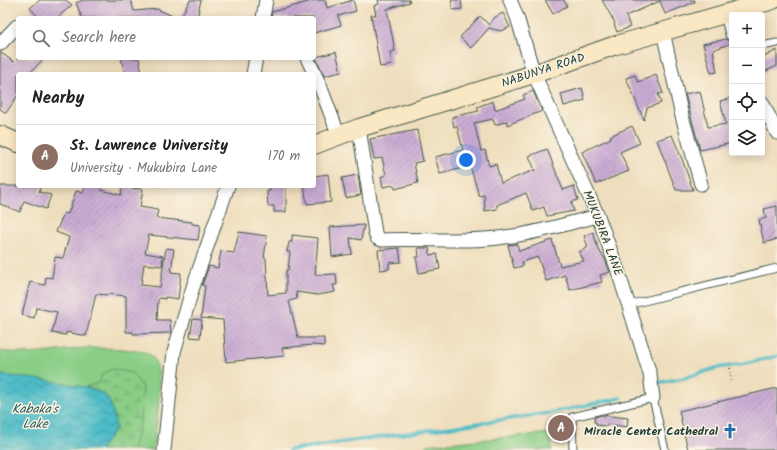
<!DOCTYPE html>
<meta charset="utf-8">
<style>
body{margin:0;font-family:Kalam,sans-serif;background:#f2f2f2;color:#222}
.controls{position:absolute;right:12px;top:12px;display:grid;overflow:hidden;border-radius:4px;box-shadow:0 2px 10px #0003}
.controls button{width:36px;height:36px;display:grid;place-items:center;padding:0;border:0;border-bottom:1px solid #e0e0e0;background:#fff;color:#222;font:20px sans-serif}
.you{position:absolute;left:466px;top:160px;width:14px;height:14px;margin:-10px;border:3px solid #fff;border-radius:50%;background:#1a73e8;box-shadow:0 0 0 6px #1a73e833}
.badge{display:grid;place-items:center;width:26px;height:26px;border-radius:50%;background:#7c3aed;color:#fff;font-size:13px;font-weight:700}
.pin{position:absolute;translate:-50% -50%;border:2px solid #fff;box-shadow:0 1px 4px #0006}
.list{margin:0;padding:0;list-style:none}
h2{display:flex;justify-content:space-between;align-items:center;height:52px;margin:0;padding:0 16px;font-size:17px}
h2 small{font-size:13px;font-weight:400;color:#767676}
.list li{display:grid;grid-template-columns:26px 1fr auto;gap:12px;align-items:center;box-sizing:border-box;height:64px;padding:0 16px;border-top:1px solid #e0e0e0}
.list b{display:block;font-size:15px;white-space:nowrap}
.list p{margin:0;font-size:13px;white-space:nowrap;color:#767676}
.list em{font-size:13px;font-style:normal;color:#767676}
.icon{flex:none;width:22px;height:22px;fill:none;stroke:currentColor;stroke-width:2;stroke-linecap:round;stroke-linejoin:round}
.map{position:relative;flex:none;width:777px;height:450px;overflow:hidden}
.search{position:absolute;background:#fff;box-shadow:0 2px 10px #0003;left:16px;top:16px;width:300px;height:44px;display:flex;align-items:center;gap:10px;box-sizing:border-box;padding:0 14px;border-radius:4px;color:#767676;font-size:15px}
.panel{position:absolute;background:#fff;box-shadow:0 2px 10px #0003;left:16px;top:72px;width:300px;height:116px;border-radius:4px}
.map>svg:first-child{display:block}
</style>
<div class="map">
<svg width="777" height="450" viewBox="0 0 777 450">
<defs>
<pattern id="wetland-marsh" width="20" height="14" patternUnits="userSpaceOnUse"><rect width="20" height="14" fill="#8ace86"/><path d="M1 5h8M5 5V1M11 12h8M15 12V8" fill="none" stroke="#70a86e"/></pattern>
<pattern id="water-waves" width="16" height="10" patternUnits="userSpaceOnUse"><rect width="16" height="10" fill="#4ebcc7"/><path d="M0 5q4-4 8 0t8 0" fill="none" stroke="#409aa2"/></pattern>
<pattern id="building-hatch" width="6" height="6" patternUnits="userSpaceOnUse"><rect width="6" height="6" fill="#cbacd4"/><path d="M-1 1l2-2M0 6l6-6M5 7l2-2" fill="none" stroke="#a48dad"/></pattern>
</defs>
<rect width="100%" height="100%" fill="#fcf5e5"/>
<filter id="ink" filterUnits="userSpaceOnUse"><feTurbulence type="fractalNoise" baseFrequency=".025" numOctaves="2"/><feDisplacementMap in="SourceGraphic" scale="8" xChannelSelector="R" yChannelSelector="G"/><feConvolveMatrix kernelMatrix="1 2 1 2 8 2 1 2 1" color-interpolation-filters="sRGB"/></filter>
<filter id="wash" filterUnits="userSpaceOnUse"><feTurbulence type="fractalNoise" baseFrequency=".012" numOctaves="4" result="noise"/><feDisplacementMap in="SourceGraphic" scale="16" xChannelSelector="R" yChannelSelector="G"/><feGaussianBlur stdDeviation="0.9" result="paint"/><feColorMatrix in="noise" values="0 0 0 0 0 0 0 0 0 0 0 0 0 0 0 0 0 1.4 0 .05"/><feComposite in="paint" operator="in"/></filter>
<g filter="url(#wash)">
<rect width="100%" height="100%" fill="#efdebd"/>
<g fill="#8ace86" stroke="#54865d">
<path d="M 85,348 C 98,348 139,348 149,354 C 168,365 155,431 153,450 L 133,450 L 139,428 L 100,382 L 84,388 L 70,385 L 0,375 L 0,351 L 30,354 Z"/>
<polygon points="550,433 552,450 427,450 426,445"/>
</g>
<polygon fill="url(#wetland-marsh)" stroke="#54865d" points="112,369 132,373 143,388 139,428 133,450 100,450 116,428 84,388 100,382 101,375"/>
<path fill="url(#water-waves)" stroke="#367c7e" d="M 0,375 C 19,377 91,384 103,394 C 113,402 114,417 116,428 L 100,450 L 0,450 Z"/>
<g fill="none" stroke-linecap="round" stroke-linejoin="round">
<g stroke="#4ebcc7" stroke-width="3.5">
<polyline points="656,383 685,378 716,368 745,364 777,356"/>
<polyline points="289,450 550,413 621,398"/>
</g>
</g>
<g id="blocks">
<g fill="url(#building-hatch)">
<polygon points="40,0 66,0 72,5 57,18 39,18 30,8"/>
<polygon points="83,0 131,0 134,11 157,9 177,18 82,18 76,3"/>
<polygon points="190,0 201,0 197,18 180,18"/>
<polygon points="315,0 325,0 327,8 353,0 356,11 338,16 341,25 314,33 314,18 271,18 272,12"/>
<polygon points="378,0 409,0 410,2 387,9 395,51 390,52 392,65 380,67 371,15 376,15 374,6 379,4"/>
<polygon points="451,0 461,0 462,9 453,10"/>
<polygon points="545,0 564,0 567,6 553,14"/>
<polygon points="602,0 695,0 695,2 665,14 660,1 626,16 630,27 617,32 614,24 615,23"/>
<polygon points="503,13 510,27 501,31 489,28 471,48 460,37 480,16 489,25 495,17"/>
<polygon points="726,39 732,43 713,50 717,72 711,73 703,44"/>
<polygon points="777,50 777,66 762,73 762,58"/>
<polygon points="0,52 14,62 18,58 44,58 29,74 18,74 18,95 6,113 0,109"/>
<polygon points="336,52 341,72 324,76 316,57"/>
<polygon points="121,58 139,58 142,74 125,74"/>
<polygon points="635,75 638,82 656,75 663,93 658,94 661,103 647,108 644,120 626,78"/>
<polygon points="582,88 585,100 564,106 561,94"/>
<polygon points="533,91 542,111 507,125 507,121 495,125 493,119 474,123 481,151 485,150 489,166 496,164 501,183 535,170 529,156 547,149 563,190 574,186 578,200 571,202 574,211 547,216 544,207 533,211 526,193 497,205 497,209 485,211 484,195 479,196 470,166 440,174 435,157 463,150 457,126 454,127 452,117 479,111 477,107 493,101 495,110 525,99 523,95"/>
<polygon points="700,91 708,127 726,124 720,101 732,98 732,143 700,150 685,94"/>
<polygon points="632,126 640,143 620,152 629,171 596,184 582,152 611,138 610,136"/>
<polygon points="417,130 423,161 414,163 418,183 395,189 394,185 383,187 381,177 386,175 382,158 374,159 370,139"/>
<polygon points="672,135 682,159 693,190 676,190 657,140"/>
<polygon points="328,174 331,202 307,204 304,186 314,186 314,176"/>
<polygon points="358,175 361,195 346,198 342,178"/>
<polygon points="0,186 41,186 39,192 51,195 46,209 24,201 20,212 0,204"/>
<polygon points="85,186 102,186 101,190 121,195 122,188 143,189 140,207 158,210 156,218 192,222 192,224 200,225 198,240 149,235 145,253 163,256 162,266 144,264 141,285 160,287 166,248 174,249 171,272 181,273 178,299 165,297 165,299 160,298 158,300 157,320 170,320 171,333 133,334 133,332 126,332 126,296 108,294 108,295 96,294 86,336 66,332 66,335 52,333 57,312 36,308 34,318 22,315 30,282 45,285 46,277 52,278 55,257 63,258 69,237 56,232 64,213 68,214 76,191 83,193"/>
<polygon points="270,186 286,186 286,212 274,212 274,206 268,206 267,191 270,191"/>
<polygon points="777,206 777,239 764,243 759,220 766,218 764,209"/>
<polygon points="364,225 361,240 350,238 352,254 332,257 330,227"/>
<polygon points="239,232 267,236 264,258 266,258 268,295 286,293 286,270 288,270 290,252 287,252 289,242 292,242 292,235 318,238 315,275 336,274 337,285 333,285 335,292 318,295 296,292 297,299 289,301 298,338 324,338 324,346 312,345 282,348 284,356 226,362 223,320 201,318 205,286 202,285 209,266 218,268 221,251 234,253"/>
<polygon points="593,232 598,248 603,257 604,257 610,272 600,275 602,282 570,290 565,275 546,281 538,257 522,262 523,266 514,268 508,245 517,244 519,251 552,240 560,266 584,261 579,252 588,247 584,236"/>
<polygon points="399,248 401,262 389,263 389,269 380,270 378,250"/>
<polygon points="418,248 429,248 430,255 437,254 440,269 419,273 416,257 419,257"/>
<polygon points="193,319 202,320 200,338 190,337"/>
<polygon points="777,388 777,450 688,450 679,411"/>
<polygon points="601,415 628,418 627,427 607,424 607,426 596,425 597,423 594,422 595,417"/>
</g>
</g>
</g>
<g filter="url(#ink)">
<use href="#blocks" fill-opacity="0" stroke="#3e5549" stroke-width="1"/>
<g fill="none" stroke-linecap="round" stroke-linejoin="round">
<g stroke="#3e5549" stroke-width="9">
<g id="lane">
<polyline points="762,46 777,43"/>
<polyline points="628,305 777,268"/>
<polyline points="573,450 572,417 653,398 665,450"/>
</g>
</g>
<g stroke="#3e5549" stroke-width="15">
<g id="street">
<polyline points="510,0 517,17 534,74 598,216 617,268 650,374 653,398"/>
<polyline points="727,14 732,34"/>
<polyline points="263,18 266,0"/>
<polyline points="663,32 682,116 701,184"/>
<polyline points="0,44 17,26"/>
<polyline points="307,58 319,83 339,136"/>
<polyline points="253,74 256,58"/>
<polyline points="762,102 777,133"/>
<path d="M 359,128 L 375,233 L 377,238 L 382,240 C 423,238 465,243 505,237 C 536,234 568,223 598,216"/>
<polyline points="164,450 174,352 193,287 228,186"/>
</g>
</g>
<g stroke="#3e5549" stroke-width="20">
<g id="secondary">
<polyline points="0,135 18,143"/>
<polyline points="314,145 359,128 534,74 613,46 773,0"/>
</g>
</g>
<polyline stroke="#3e5549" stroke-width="2" stroke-dasharray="1 3" stroke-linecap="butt" points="730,368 731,381"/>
<use href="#lane" stroke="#fff" stroke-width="7"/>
<use href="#street" stroke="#fff" stroke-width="13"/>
<use href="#secondary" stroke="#fae7c3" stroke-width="18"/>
</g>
</g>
<defs>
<g id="church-bare" transform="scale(1.2)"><path d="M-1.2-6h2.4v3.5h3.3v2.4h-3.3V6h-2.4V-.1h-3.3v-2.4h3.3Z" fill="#1f6fb2" stroke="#fcf5e5" stroke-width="2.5" paint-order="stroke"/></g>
</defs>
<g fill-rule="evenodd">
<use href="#church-bare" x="730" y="431"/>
</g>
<g text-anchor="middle" stroke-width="3" stroke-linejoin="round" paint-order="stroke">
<g font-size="12" fill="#1f3d34" stroke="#fcf5e5">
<text transform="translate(543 70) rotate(-18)" y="4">NABUNYA ROAD</text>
<text transform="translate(603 233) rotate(69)" y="4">MUKUBIRA LANE</text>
</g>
<g font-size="12" font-weight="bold" fill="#1f3d34" stroke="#fcf5e5" text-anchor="end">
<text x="718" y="435">Miracle Center Cathedral</text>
</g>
<g font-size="13" font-style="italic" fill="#2b5d59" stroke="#fcf5e5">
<text x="35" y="413">Kabaka's<tspan x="35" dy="15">Lake</tspan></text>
</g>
</g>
</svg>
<div class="controls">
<button>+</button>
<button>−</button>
<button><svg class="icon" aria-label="locate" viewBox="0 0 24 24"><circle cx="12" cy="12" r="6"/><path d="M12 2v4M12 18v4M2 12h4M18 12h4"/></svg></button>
<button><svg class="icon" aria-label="layers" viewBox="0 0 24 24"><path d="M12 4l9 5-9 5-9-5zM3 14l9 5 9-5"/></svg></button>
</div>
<div class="you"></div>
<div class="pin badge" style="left:561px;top:428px;background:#8d6e63">A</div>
<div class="search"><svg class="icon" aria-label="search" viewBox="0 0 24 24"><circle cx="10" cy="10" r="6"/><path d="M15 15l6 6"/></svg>Search here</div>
<section class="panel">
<h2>Nearby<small></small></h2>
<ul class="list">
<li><span class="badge" style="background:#8d6e63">A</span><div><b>St. Lawrence University</b><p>University · Mukubira Lane</p></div><em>170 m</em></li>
</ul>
</section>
</div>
